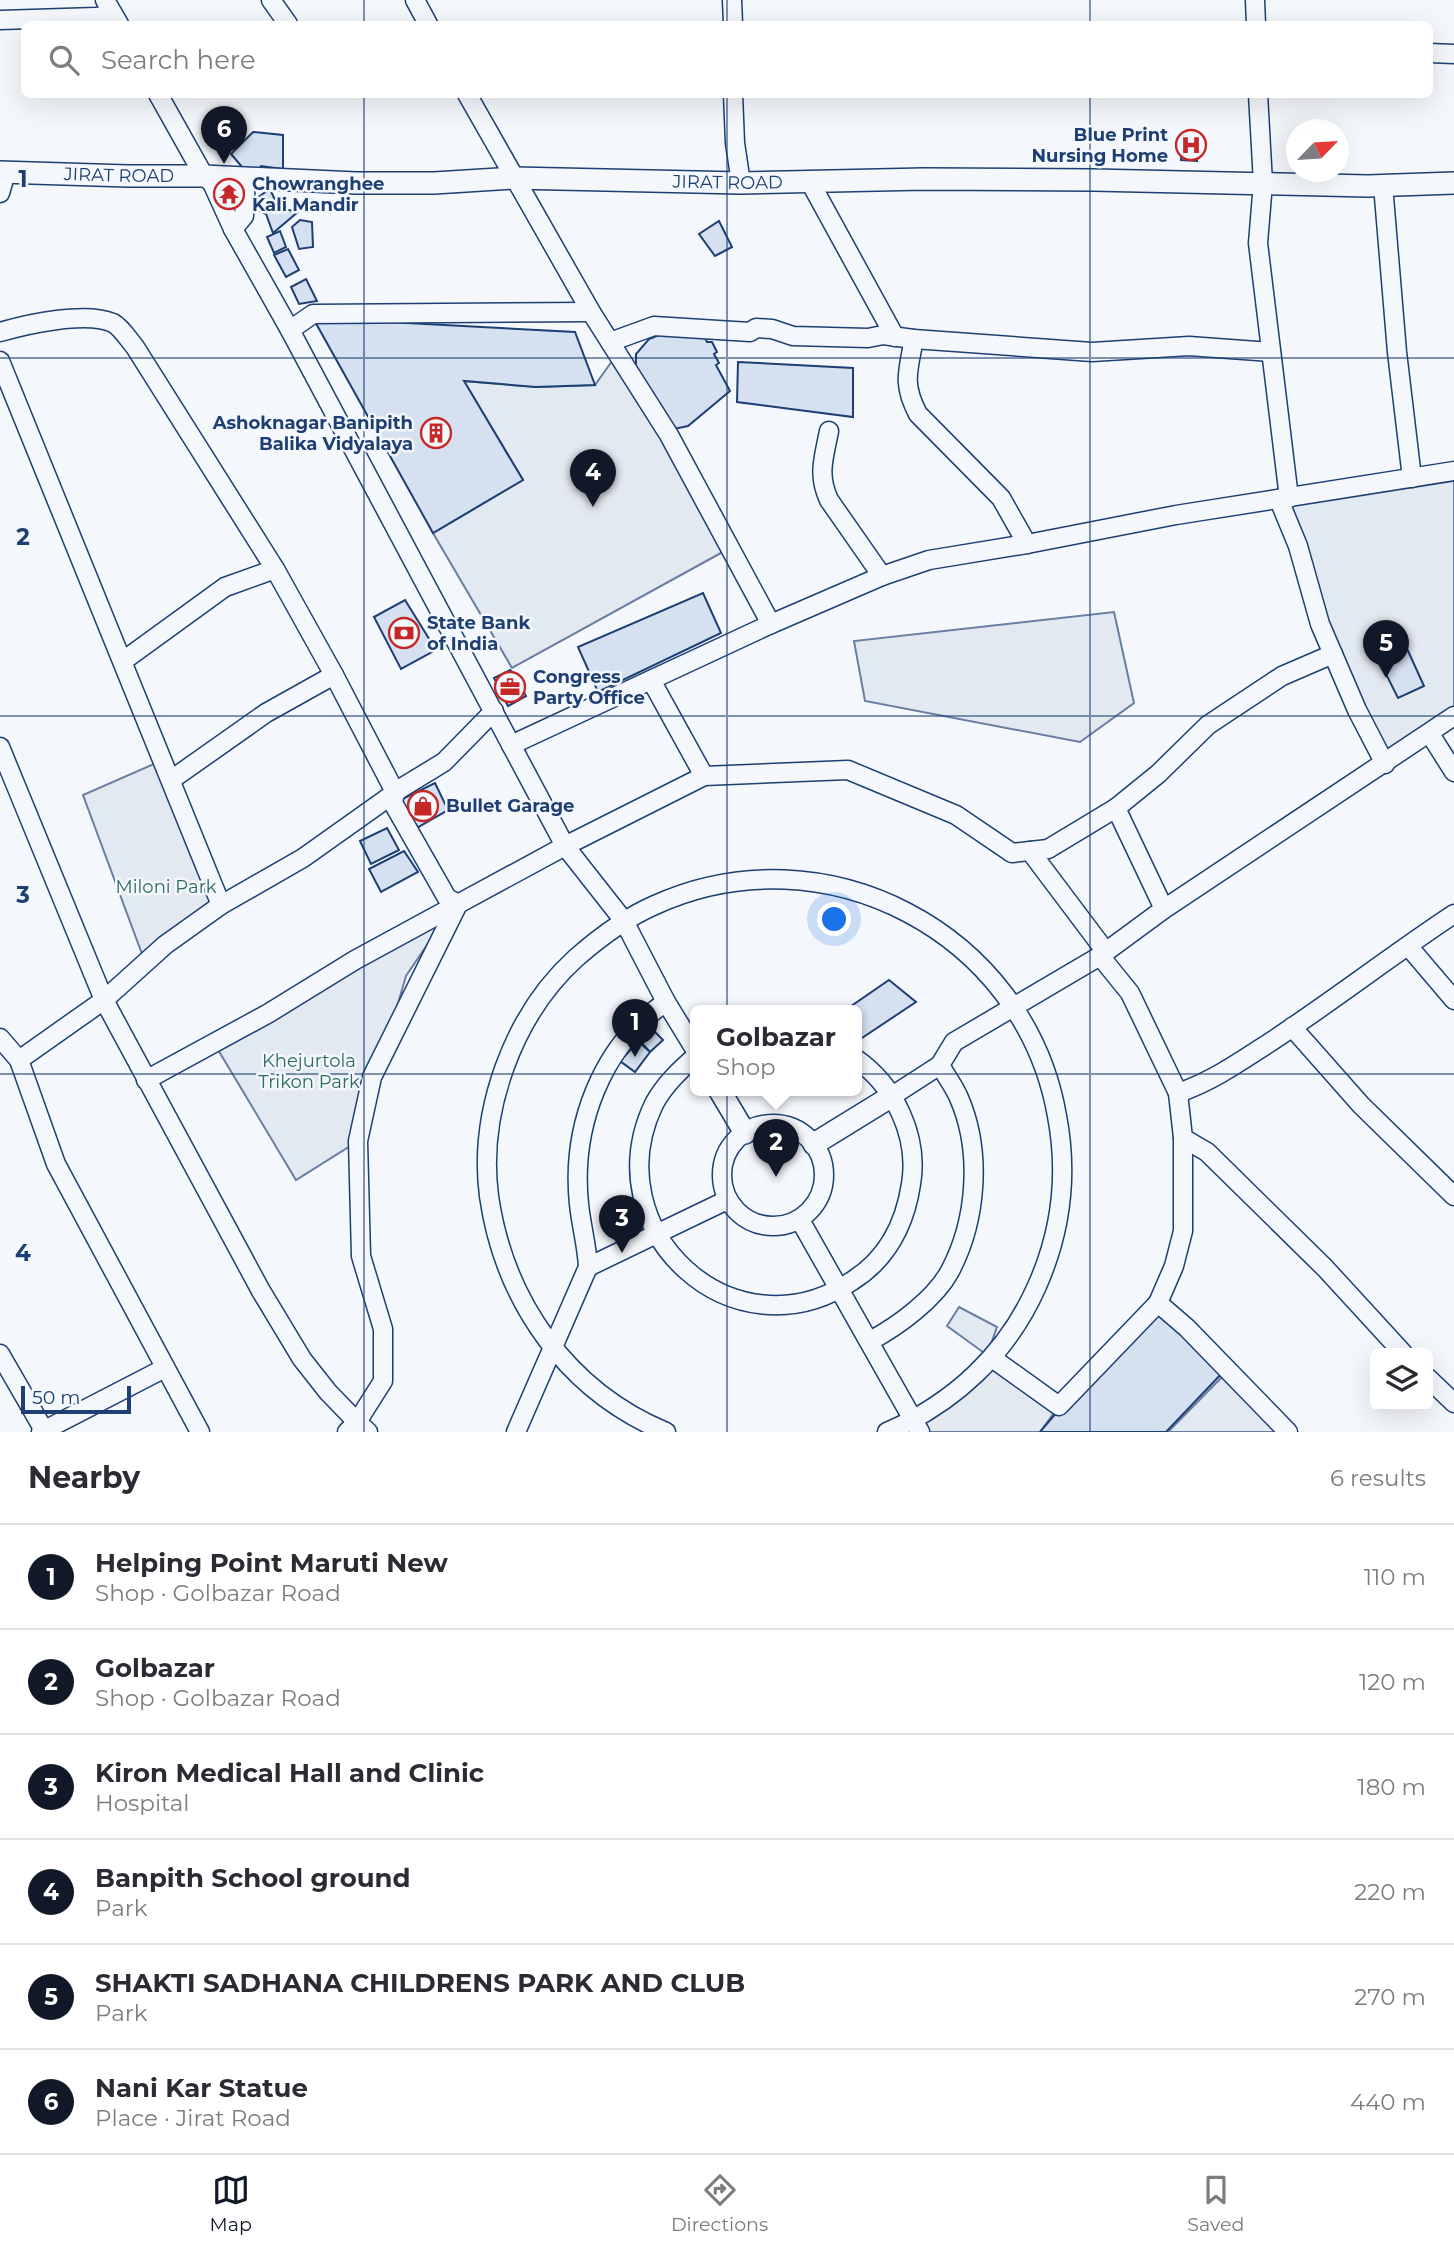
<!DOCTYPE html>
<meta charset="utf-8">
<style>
body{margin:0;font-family:Montserrat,sans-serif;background:#f7f7f7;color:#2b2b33}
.controls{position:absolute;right:21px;bottom:21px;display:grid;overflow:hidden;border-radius:10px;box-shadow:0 7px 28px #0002}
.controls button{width:63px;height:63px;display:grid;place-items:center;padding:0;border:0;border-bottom:2px solid #e1e1e2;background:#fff;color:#2b2b33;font:35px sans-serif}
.compass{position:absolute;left:1286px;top:119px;width:63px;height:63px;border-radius:50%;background:#fff;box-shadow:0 7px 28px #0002;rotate:65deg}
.scale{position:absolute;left:21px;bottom:18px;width:110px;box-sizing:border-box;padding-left:7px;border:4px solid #1d3f73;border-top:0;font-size:19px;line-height:24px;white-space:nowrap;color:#1d3f73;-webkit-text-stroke:5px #f4f7fb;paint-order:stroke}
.you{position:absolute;left:835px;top:920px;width:24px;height:24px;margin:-18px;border:5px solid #fff;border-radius:50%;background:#1a73e8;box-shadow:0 0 0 10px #1a73e833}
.badge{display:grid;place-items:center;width:46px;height:46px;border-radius:50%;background:#111827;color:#fff;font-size:23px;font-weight:700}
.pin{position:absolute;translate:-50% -58px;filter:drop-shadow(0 2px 4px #0008)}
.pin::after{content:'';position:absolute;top:37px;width:24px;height:21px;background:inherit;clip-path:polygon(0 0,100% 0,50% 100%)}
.popup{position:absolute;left:690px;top:1005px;width:172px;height:91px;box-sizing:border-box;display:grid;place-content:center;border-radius:10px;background:#fff;filter:drop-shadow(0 2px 5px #0005);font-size:23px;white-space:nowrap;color:#7c7c81}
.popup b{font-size:26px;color:#2b2b33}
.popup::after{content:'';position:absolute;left:50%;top:100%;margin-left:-14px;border:14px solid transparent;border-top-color:#fff}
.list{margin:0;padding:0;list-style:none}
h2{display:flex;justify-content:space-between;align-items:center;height:91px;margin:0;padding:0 28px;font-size:30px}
h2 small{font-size:23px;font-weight:400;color:#7c7c81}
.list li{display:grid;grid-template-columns:46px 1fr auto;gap:21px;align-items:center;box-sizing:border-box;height:105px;padding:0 28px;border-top:2px solid #e1e1e2}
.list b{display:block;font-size:26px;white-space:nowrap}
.list p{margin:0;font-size:23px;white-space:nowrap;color:#7c7c81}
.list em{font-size:23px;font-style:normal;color:#7c7c81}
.icon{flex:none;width:38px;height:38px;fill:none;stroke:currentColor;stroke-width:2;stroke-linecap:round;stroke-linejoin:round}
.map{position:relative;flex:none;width:1454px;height:1432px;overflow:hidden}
.search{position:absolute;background:#fff;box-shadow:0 7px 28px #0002;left:21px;right:21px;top:21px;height:77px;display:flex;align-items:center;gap:18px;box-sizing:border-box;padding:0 24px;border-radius:10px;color:#7c7c81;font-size:26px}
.sheet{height:721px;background:#fff}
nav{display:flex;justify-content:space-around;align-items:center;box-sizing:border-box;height:98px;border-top:2px solid #e1e1e2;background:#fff;font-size:19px;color:#7c7c81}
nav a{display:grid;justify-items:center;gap:4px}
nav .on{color:#111827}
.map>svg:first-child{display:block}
</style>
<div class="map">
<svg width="1454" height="1432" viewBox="0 0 1454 1432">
<rect width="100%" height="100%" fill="#f4f7fb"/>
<g fill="#e3e9f0" stroke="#687fa3" stroke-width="2">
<polygon points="617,354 730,548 512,668 433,533 523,480 464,381 536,387 595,385"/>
<polygon points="1454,471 1454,714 1385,764 1279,500"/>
<polygon points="1114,612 1134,703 1080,742 865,701 854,641"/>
<polygon points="163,760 221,905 145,962 83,795"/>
<polygon points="446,917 406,976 358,1141 296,1180 217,1048"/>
<polygon points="959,1307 997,1327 987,1355 947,1326"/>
<polygon points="992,1358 1059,1406 1040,1432 920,1432 914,1420"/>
<polygon points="1222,1377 1277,1432 1168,1432"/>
</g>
<g fill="#d5e0f0" stroke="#1d3f73" stroke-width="2">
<polygon points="253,132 283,135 283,169 261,166 259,171 242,167 231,154"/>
<polygon points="1182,135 1197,135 1197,161 1181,160"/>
<polygon points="231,183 241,199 227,207 217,189"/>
<polygon points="270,189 278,207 284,204 288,210 299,211 273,233 266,214 253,208 254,200"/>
<polygon points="300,220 312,222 313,247 299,249 292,227"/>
<polygon points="719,221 732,247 715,256 699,234"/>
<polygon points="280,231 286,247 274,253 267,237"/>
<polygon points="288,249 299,270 286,277 274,255"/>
<polygon points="306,279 317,301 299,304 291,287"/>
<polygon points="313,318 575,332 595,385 536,387 464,381 523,480 433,533"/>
<polygon points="667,332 704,335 707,342 712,342 717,352 714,354 719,363 716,365 730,391 688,426 674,429 636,371 636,354 649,339"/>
<polygon points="738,362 853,368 853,417 737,402"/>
<polygon points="703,593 721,633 598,692 578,647"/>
<polygon points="405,600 436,650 401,669 374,617"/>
<polygon points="1404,642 1424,686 1398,698 1377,656"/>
<polygon points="510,670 515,675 526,696 508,706 494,678"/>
<polygon points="435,783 448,810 413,830 398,801"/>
<polygon points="387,828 399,850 371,864 360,841"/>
<polygon points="404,851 418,872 381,892 369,869"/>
<polygon points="889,980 916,1002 856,1042 856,1011 844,1011"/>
<polygon points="652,1029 663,1040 650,1052 640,1041"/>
<polygon points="640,1043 650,1052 635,1072 620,1061 636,1044"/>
<polygon points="1158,1303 1226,1369 1166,1432 1040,1432 1084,1380"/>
</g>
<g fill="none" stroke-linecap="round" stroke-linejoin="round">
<g stroke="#1d3f73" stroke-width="21">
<g id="minor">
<polyline points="105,0 119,24"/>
<polyline points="271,0 288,24"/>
<polyline points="415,0 428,24"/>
<polyline points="732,0 733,24"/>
<polyline points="1255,0 1256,24"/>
<polyline points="0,20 96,17 113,14"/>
<polyline points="1430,53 1454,54"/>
<polyline points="158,94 204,176 212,183 233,229 290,330 565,846 624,921 666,1002 696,1051"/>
<polyline points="467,94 591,312 669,435 771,624"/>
<polyline points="733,94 735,143 741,183"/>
<polyline points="1258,94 1263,183 1258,243 1289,498"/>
<polyline points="810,182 895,337"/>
<polyline points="1383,185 1397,352 1412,478"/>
<polyline points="0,193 6,172"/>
<polyline points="233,229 244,216 246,178"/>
<polyline points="290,330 313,314 591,312"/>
<path d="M 0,332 C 28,324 86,311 113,323 C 121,327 129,340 135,347 L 275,569 L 225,587 L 123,661"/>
<path d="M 914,339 C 908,371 902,384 918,414 L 1001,498 L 1027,544"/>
<polyline points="610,342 654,326 750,332 756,328 772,329 793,336 868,338 883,335 914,339 1092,352 1189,346 1271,352"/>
<polyline points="0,361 221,905"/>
<path d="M 829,431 C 824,458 817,474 829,500 L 882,576"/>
<polyline points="1279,500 1298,546 1320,624 1357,710 1385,764"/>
<polyline points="275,569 334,675 395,792 393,803 447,898 458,904"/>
<polyline points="651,680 704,776"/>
<polyline points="1430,734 1454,772"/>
<polyline points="511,745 771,624 882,576 929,560 1027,544 1176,515 1454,471"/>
<polyline points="0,747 104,1000 261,1291 302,1359 328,1392 357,1422 383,1381 383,1329 361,1256 358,1141 372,1077 458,904 565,846 704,776 848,770 956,815 1012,853 1048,849 1116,808 1164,909"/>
<polyline points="171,780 266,713 334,675"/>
<polyline points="1116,808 1158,774 1208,725 1282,676 1333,654"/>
<polyline points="1030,851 1106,952"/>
<polyline points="1409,947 1454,1000"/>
<path d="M 1100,956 L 1130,993 L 1178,1093 C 1213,1081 1241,1061 1272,1041 C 1334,1000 1392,955 1454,914"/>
<polyline points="1292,1027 1361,1105 1454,1196"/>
<polyline points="0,1038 19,1060 56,1164 200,1432"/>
<path d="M 696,1056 C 680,1070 664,1085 654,1104 C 593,1231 734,1360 852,1281 C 887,1259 905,1224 911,1184 C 919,1137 895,1086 856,1059"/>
<polyline points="19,1060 104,1000 165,945 221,905 303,858 403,787 444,762 494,711"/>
<polyline points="146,1080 269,1013 355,960 458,904"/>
<polyline points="1178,1093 1183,1138 1207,1152 1325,1268 1403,1353"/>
<polyline points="892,1096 940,1065 954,1042 1100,956 1164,909 1454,716"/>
<circle cx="773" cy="1175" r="51"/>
<polyline points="1183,1138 1183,1231 1174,1266 1158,1303 1187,1328 1288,1432"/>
<polyline points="800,1220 920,1432"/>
<polyline points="588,1267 727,1200"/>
<path d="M 870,1341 C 898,1326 935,1299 950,1271 C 977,1220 982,1151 959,1098 C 954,1086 946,1076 940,1065"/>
<polyline points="0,1354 45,1432"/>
<polyline points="992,1358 1059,1406 1158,1303"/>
<polyline points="1428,1378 1454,1403"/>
<polyline points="41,1432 165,1368"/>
<polyline points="347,1432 357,1422 368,1432"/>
<path d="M 516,1432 L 588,1267 C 587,1245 581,1225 579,1204 C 571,1127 601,1046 666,1002"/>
<path d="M 666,1432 C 567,1391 504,1301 489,1196 C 478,1112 513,1015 576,958 C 600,937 625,918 655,905 C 824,828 1025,932 1057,1116 C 1068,1174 1061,1232 1037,1286 C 1007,1354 954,1403 887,1432"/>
</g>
</g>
<g stroke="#1d3f73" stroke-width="24">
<g id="major">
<path id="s1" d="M 0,172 L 128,176 L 204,176 L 356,183 L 434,183 L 514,178 L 741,183 L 924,179 L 1093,180 L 1368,186 L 1454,183"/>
<polyline points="720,1091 745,1133"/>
<polyline points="814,1144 892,1096"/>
</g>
</g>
<use href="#minor" stroke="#f4f7fb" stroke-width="18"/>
<use href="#major" stroke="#f4f7fb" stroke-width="21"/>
</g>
<path fill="none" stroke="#1d3f73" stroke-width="2" stroke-opacity="0.55" d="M 364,0 L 364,24M 727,0 L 727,24M 1090,0 L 1090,24M 364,94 L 364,1432M 727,94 L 727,1432M 1090,94 L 1090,1432M 0,358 L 1454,358M 0,716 L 1454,716M 0,1074 L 1454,1074"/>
<defs>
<g id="hospital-ring" transform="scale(1.575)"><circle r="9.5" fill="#f4f7fb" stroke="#c62828" stroke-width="1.5"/><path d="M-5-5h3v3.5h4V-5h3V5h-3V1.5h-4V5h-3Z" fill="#c62828"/></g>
<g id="temple-ring" transform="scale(1.575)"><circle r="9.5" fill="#f4f7fb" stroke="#c62828" stroke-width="1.5"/><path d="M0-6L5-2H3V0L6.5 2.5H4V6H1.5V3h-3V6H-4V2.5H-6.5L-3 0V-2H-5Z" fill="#c62828"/></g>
<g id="building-ring" transform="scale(1.575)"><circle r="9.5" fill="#f4f7fb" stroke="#c62828" stroke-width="1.5"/><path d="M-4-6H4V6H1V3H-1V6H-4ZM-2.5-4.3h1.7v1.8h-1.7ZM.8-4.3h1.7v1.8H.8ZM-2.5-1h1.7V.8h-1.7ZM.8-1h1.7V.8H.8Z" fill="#c62828"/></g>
<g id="bank-ring" transform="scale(1.575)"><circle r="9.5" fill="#f4f7fb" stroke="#c62828" stroke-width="1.5"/><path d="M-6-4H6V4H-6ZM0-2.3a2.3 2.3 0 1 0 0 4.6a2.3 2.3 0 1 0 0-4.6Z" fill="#c62828"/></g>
<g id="office-ring" transform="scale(1.575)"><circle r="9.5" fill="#f4f7fb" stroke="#c62828" stroke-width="1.5"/><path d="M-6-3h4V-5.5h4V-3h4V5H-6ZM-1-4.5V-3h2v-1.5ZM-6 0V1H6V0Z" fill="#c62828"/></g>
<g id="shop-ring" transform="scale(1.575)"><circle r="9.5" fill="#f4f7fb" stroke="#c62828" stroke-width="1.5"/><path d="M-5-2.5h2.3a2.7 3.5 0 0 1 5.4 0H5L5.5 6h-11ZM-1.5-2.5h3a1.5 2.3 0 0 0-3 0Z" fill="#c62828"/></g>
</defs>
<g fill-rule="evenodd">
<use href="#hospital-ring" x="1191" y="145"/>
<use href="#temple-ring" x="229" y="194"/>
<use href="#building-ring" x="436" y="433"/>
<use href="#bank-ring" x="404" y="633"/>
<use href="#office-ring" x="510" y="687"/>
<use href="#shop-ring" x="423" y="806"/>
</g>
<g text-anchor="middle" stroke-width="5" stroke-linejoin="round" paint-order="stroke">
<g font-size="18" font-weight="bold" fill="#1d3f73" stroke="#f4f7fb" text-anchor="start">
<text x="1168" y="141" text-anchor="end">Blue Print<tspan x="1168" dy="21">Nursing Home</tspan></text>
<text x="252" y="190">Chowranghee<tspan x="252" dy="21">Kali Mandir</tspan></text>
<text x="413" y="429" text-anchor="end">Ashoknagar Banipith<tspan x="413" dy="21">Balika Vidyalaya</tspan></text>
<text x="427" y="629">State Bank<tspan x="427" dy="21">of India</tspan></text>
<text x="533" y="683">Congress<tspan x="533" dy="21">Party Office</tspan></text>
<text x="446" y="812">Bullet Garage</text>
</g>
<g font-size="18" fill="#1d3f73" stroke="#f4f7fb">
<text dy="6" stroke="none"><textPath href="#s1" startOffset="119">JIRAT ROAD</textPath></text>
<text dy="6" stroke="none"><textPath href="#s1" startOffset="728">JIRAT ROAD</textPath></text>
</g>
<g font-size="18" fill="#2c6c60" stroke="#f4f7fb">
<text x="166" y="893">Miloni Park</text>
<text x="309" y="1067">Khejurtola<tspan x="309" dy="21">Trikon Park</tspan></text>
</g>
</g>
<g font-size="23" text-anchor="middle" font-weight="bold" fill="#1d3f73" stroke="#f4f7fb" stroke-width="5" stroke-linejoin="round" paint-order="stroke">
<text x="23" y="187">1</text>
<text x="23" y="545">2</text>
<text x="23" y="903">3</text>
<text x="23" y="1261">4</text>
</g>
</svg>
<div class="controls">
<button><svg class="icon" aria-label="layers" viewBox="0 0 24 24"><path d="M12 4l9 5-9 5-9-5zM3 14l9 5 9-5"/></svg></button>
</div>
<svg class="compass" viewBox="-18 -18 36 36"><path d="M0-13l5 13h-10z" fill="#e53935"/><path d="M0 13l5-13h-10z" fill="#7c7c81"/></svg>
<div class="scale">50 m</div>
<div class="you"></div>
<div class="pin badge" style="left:635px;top:1057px">1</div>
<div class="pin badge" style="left:776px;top:1177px">2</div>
<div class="popup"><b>Golbazar</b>Shop</div>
<div class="pin badge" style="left:622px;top:1253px">3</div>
<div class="pin badge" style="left:593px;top:507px">4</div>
<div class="pin badge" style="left:1386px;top:678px">5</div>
<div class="pin badge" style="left:224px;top:164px">6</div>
<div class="search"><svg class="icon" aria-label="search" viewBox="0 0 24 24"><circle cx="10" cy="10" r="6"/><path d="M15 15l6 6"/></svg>Search here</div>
</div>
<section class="sheet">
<h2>Nearby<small>6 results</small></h2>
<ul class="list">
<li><span class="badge">1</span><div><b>Helping Point Maruti New</b><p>Shop · Golbazar Road</p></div><em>110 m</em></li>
<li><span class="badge">2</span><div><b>Golbazar</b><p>Shop · Golbazar Road</p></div><em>120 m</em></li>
<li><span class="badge">3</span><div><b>Kiron Medical Hall and Clinic</b><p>Hospital</p></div><em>180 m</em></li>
<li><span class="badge">4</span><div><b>Banpith School ground</b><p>Park</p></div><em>220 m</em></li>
<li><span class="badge">5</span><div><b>SHAKTI SADHANA CHILDRENS PARK AND CLUB</b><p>Park</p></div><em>270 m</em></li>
<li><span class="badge">6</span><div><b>Nani Kar Statue</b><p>Place · Jirat Road</p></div><em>440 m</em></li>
</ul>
</section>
<nav>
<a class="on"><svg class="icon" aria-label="map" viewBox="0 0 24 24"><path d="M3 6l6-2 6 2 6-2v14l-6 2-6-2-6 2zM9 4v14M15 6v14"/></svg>Map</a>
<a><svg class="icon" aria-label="directions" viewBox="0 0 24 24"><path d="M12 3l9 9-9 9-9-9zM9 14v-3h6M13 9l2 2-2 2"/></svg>Directions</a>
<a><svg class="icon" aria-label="saved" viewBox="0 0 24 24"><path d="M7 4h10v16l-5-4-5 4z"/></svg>Saved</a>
</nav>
